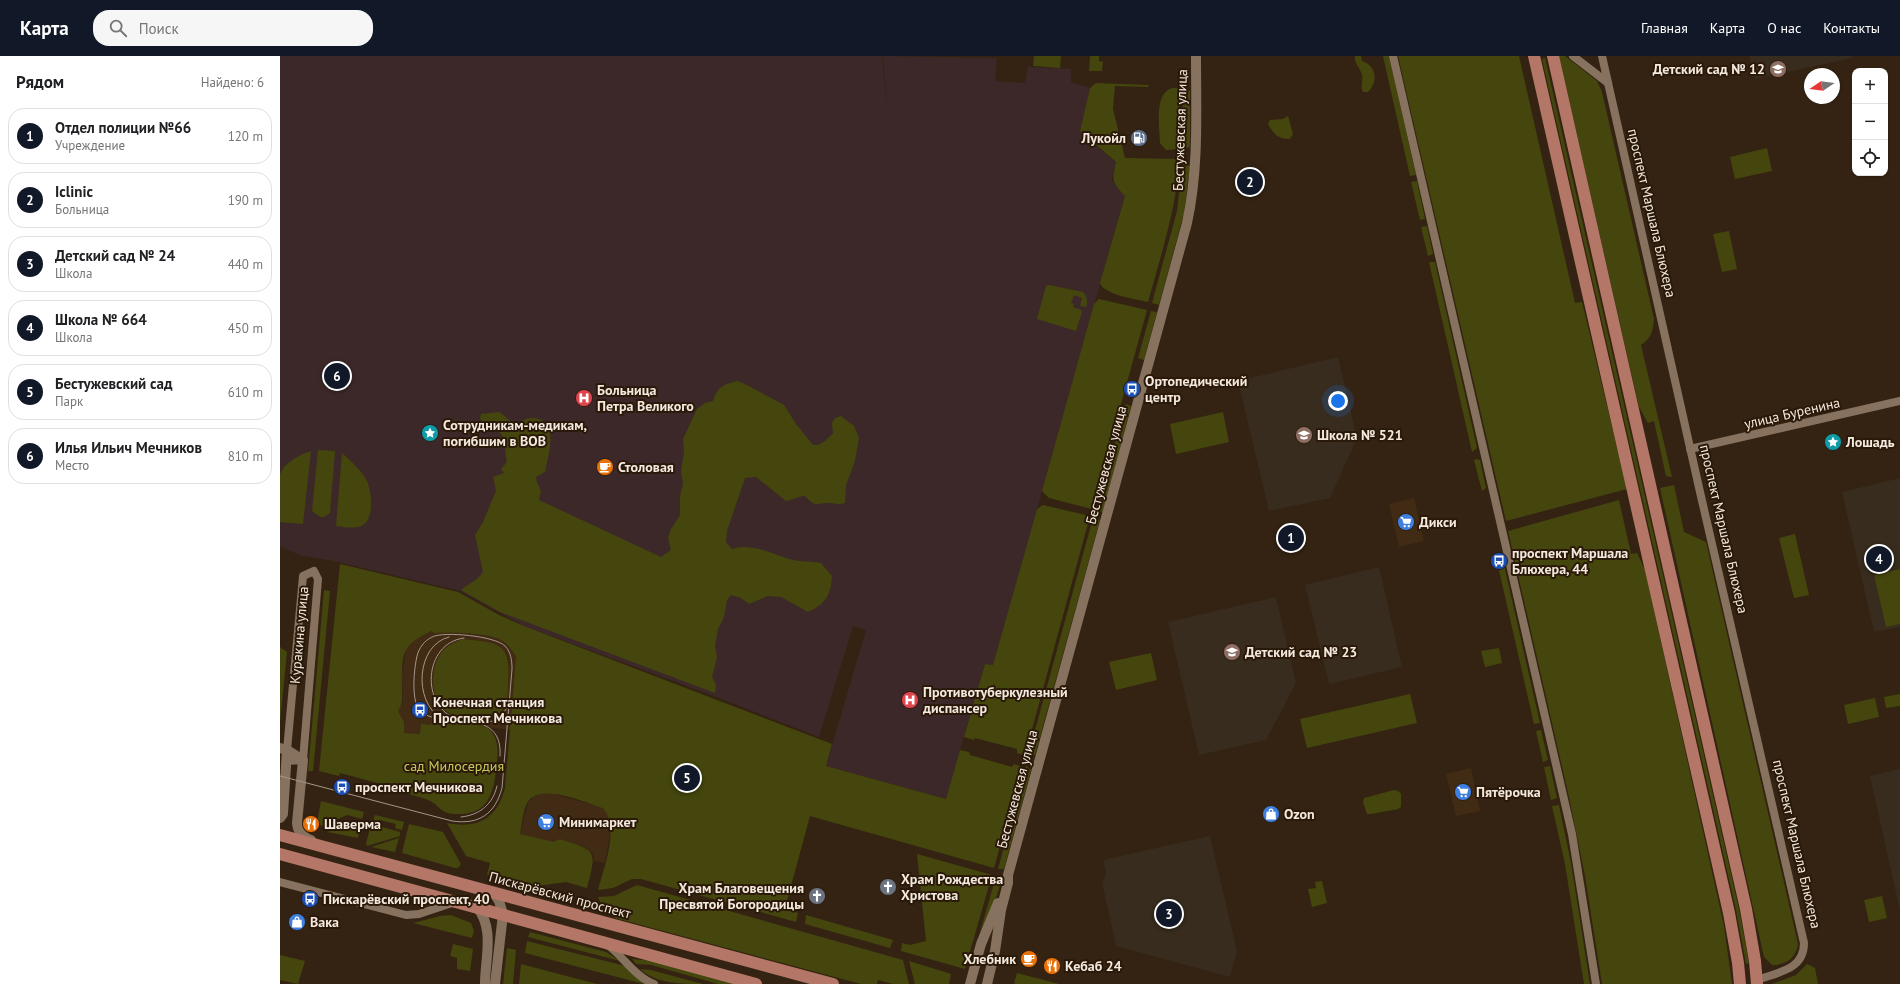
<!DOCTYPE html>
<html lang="ru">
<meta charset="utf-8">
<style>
body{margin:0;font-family:"PT Sans",sans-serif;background:#f6f6f6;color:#202124}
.controls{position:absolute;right:12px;top:12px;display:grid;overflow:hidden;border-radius:8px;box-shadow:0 1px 3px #0004}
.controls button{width:36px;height:36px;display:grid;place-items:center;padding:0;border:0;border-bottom:1px solid #e0e0e0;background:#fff;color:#202124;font:20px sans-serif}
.compass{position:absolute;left:1524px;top:12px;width:36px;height:36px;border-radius:50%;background:#fff;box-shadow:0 1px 3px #0004;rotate:257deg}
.you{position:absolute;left:1058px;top:345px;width:14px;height:14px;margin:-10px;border:3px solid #fff;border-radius:50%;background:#1a73e8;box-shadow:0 0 0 6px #1a73e833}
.badge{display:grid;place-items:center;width:26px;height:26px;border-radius:50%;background:#111827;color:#fff;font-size:13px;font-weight:700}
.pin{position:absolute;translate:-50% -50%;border:2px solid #fff;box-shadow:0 1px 4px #0006}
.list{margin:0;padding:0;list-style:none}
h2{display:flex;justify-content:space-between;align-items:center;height:52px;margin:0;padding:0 16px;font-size:17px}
h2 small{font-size:13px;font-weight:400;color:#757577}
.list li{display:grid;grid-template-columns:26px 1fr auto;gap:12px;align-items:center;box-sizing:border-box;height:56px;margin:0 8px 8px;padding:0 8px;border:1px solid #e0e0e0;border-radius:16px}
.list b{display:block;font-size:15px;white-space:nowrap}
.list p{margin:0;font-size:13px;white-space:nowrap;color:#757577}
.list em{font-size:13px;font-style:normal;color:#757577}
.icon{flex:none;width:22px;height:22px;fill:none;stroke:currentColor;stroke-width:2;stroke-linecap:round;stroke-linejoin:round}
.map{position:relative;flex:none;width:1620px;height:928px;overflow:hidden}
header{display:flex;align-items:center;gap:24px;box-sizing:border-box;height:56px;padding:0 20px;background:#111827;color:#fff}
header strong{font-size:19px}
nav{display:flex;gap:22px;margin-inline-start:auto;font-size:14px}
.search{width:280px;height:36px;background:#f6f6f6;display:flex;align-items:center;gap:10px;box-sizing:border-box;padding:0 14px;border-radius:16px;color:#757577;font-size:15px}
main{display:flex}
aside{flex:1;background:#fff}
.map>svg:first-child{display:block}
</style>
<header>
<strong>Карта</strong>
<div class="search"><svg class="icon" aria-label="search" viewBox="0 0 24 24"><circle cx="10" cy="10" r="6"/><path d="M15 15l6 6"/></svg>Поиск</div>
<nav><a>Главная</a><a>Карта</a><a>О нас</a><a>Контакты</a></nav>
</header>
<main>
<aside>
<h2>Рядом<small>Найдено: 6</small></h2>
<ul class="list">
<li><span class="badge">1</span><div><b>Отдел полиции №66</b><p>Учреждение</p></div><em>120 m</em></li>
<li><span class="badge">2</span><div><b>Iclinic</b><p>Больница</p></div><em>190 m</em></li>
<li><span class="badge">3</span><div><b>Детский сад № 24</b><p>Школа</p></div><em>440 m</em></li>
<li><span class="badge">4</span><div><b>Школа № 664</b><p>Школа</p></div><em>450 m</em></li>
<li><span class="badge">5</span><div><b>Бестужевский сад</b><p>Парк</p></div><em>610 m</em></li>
<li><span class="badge">6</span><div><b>Илья Ильич Мечников</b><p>Место</p></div><em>810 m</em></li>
</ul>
</aside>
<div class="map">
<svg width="1620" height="928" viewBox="0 0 1620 928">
<rect width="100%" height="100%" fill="#342312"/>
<g fill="#412b14" fill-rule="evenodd">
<polygon points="1134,442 1144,485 1119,491 1109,448"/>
<path d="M 152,575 L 154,577 L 165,576 L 213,580 L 220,583 L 231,593 L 236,601 L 230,674 L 152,665 L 151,669 L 140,678 L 124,677 L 117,655 L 123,647 L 122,620 L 126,593 L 135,582 ZM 218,589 L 227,598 L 229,605 L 227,645 L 184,663 L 172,659 L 165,654 L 154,629 L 155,611 L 161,597 Z"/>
<polygon points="1191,712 1200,755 1176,760 1166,718"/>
<polygon points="259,737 270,737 324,752 328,758 331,773 325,807 314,805 313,798 305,791 280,783 275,787 240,778 248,747 254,740"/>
</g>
<g fill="#372c1d">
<polygon points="1469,0 1571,0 1572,2 1475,23"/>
<polygon points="1058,301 1077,382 1050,442 989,455 958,325"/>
<polygon points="1620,422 1620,571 1594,576 1562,436"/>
<polygon points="1099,511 1122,611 1049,628 1025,529"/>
<polygon points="996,541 1016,627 986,684 919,699 888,566"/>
<polygon points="1620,713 1620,855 1590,720"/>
<polygon points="930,780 957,895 950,921 836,890 822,826 826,817 823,804"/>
</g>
<polygon fill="#3c2828" points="0,0 602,0 608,62 603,0 717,2 715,25 745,27 748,11 791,13 791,26 810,32 800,75 836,107 832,122 833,126 845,139 713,610 705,608 666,743 546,710 586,574 573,570 539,681 434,640 244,570 180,535 54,505 19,499 0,490"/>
<g fill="#44460d">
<polygon points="754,0 781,0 780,12 753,10"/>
<polygon points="810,0 819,0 819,5 823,6 822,15 809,15"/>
<path d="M 1075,0 L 1081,0 L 1082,5 C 1096,9 1099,26 1088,36 L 1083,36 C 1080,31 1083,25 1082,19 C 1080,11 1074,8 1075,0 Z"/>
<polygon points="1103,0 1109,0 1136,119 1130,120"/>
<polygon points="1118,0 1239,0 1295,247 1302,246 1347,433 1226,465"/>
<path d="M 1279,0 L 1285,0 L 1317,25 L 1322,36 L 1374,263 C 1373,275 1371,283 1361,289 L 1392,421 L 1386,420 L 1374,365 L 1368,367 L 1359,351 Z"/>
<polygon points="1265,2 1459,853 1469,907 1466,908 1456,854 1262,3"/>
<path d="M 816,27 L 869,29 L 868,31 L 835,30 L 833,53 L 845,102 L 899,103 C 897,152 881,198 868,246 C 856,243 824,239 820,227 L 845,140 C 831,125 832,125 836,106 L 800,75 L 810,32 Z"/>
<path d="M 893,32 L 900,32 L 899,93 L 886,94 L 880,87 C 880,72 873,36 893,32 Z"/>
<polygon points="903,32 910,35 910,91 902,93"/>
<path d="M 1008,60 L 1013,78 L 1010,83 C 997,83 994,78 988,68 L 990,64 L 1003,63 Z"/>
<polygon points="1487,92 1492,115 1455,123 1450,101"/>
<polygon points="903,103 910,111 904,157 879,249 872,247 897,155"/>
<polygon points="1137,125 1145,163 1140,164 1131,126"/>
<polygon points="1147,170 1153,198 1148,200 1141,171"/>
<polygon points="1449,175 1457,213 1442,216 1433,178"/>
<polygon points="1149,206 1155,206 1197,392 1192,396"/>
<path d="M 769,229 L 803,236 C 807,241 808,245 806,251 L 800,250 L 802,242 L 794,239 L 791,247 L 794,248 L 793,251 L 801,254 L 802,256 L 796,275 L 757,263 L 766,230 Z"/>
<polygon points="819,243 867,254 812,453 769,442 762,435 814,248"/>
<polygon points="871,255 877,256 864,304 858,302"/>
<path d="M 457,325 L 465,328 L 504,349 L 516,368 L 533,389 C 542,390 547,383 553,377 L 552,367 L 555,362 L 561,360 L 574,370 L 579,382 L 575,405 L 566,429 L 565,447 C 558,449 555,447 549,447 C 535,447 537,452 525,440 C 518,440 513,444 506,445 L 476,421 L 465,422 L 447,475 L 446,486 L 452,493 C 473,486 493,499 513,504 C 522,506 532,505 541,507 L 552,520 C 551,540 545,548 528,556 L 501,541 L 488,540 L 469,548 L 461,542 L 451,539 L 447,544 L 444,561 L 438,573 L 435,590 L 437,601 L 432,621 L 436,629 L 435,637 L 220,556 L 181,534 C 188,528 198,524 203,516 L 195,479 L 203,466 L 216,435 L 213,421 L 224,417 L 221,413 L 227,406 C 224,396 227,386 221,378 C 216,372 207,375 200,362 L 201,358 L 219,356 C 224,358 229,366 234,367 C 240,367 246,362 252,362 C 281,363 268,399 265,416 L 256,421 L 257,427 L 261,435 L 259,444 L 381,501 L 391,494 L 388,482 L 391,473 L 400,459 L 400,441 L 403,427 L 401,416 L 404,396 L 403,383 L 417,353 L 425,347 L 433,345 C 438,331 442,329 457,325 Z"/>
<polygon points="846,348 851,350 823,456 816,454"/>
<polygon points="943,356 949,386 896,398 890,368"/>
<polygon points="38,394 55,395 50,457 44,461 40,461 32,455"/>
<path d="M 31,395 L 23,468 L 0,466 C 0,455 0,428 0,419 C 3,407 21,398 31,395 Z"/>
<path d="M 62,397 C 71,405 81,414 87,425 C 92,437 95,464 81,470 C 73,473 64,471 56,470 Z"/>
<polygon points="1197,403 1200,404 1206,432 1202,435 1194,404"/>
<path d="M 1394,429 L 1404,476 L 1426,486 L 1518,888 C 1516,902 1506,909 1492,909 L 1484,901 L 1380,432 Z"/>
<polygon points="1339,444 1351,498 1357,497 1365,514 1444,870 1452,928 1322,928 1305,820 1289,741 1228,475"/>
<polygon points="763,449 810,460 745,699 737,697 737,693 695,682 694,684 684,681 705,608 713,609 757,453"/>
<polygon points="813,462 820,464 755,699 748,700"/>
<polygon points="1515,478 1529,539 1514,542 1499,482"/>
<path d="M 60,508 L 178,536 L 219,559 L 244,570 L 552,688 L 546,710 L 666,743 L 680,694 L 689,696 L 690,699 L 732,711 L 734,708 L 742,711 L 714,812 L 530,760 L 505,852 L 518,857 L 516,866 L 361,823 L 352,823 L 333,832 L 318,834 C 324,811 340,772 323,752 C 306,747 259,725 247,747 C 243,755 242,768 240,778 L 274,786 L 280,783 C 317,795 317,794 307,832 L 286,826 L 250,831 L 207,819 L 210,807 L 186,800 L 167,767 C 198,773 217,763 225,732 L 236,601 C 232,594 227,587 219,583 C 208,577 168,576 154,577 L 152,575 C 120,589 122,599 122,632 C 122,643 124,645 118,655 L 124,666 L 124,677 L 140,678 L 141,668 L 151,669 L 152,664 C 165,666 200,666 209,673 C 219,682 218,696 217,708 C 214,732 211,758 180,758 C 159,759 162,750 148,744 C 133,738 116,736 101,732 L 101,728 L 60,717 L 59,720 L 39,715 Z"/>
<polygon points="1224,509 1260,667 1254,668 1218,510"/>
<polygon points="1620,513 1620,568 1606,571 1594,519"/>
<polygon points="44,534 50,535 33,715 28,715"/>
<path d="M 183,583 C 218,587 232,586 228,626 C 228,635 228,645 223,653 C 218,662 206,665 197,664 C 185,663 174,662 165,654 C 150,641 150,613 161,597 C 166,590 175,586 183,583 Z"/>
<polygon points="0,591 7,596 0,666"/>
<polygon points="1219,592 1222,607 1205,611 1201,595"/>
<polygon points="871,597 877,624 836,634 829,606"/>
<polygon points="1130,638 1137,667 1027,692 1020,663"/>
<polygon points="1620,638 1620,650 1606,652 1604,641"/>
<polygon points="1595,642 1599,661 1568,668 1564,649"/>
<polygon points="1261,674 1268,704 1263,706 1256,675"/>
<polygon points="746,710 751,714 724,813 718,813"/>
<polygon points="1270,710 1277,742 1271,744 1264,711"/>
<polygon points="1114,734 1118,735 1121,738 1121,751 1118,753 1091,758 1087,758 1083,746 1084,742"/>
<polygon points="41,745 84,756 82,763 67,759 42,770 37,767"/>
<polygon points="1279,749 1291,807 1310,928 1304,928 1285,808 1272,750"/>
<polygon points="95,759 124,766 122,774 115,772 116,768 99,764 98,768 93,766"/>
<polygon points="73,766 81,767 78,782 47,776"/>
<polygon points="91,768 120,776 120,780 87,790 86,788"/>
<polygon points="129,768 163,776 181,808 178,812 175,812 122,797"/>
<polygon points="119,782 115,796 91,791"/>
<polygon points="637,798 712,819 685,913 621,895 622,887 630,889 646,885"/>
<polygon points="716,820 722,823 715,845 699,880"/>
<polygon points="1042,825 1047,847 1032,851 1028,833 1036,832 1035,826"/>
<polygon points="357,829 623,904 629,928 613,928 598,924 597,928 581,928 335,862 323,852 318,841 334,840"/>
<polygon points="1602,840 1607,862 1589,866 1584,844"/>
<polygon points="171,859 191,867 194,875 192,882 133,867 160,860"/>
<polygon points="526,859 613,884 610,892 525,868"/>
<polygon points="250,876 326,896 340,905 248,881"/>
<polygon points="247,885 345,910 364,928 245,897"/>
<polygon points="173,888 193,893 190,915 177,913 177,902 170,900"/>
<polygon points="227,892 236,894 233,928 223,928"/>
<polygon points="0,899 25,905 18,928 0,924"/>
<polygon points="352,903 374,905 457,928 438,928 371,909 356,908"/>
<polygon points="629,905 671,918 669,928 635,928"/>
<polygon points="241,908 317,928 239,928"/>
<polygon points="1527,908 1535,912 1538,928 1492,928 1516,919"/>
<path d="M 360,913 L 371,914 L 423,928 C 401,928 377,928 360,913 Z"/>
<polygon points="737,917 779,928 736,928 734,927"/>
</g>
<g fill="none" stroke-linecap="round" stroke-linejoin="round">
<g stroke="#87725f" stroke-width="8">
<polyline points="1113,0 1292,778 1316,928"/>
<polyline points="1293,0 1328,27"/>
<path d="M 1322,0 L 1420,436 L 1524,887 C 1524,914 1498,916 1477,924"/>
<polyline points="1410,393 1620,345"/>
<polyline points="6,705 23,704 38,523 34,515 23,520 7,694"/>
<polyline points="0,826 126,859 139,858 175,846"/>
<path d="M 329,890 C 344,902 357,922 374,928"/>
</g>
<g stroke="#87725f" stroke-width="10">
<path d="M 0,692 L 7,694 L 23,704 L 17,767 C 18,777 22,780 31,784"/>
<polyline points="0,762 3,758 7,694"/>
<polyline points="214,837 219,845 223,858 215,928"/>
<path d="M 197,851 C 215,873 205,902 205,928"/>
<polyline points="690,928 701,888 718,847"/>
<path d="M 707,928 L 715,895 L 721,854 L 728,827 L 728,819 L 907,167 C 919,112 916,56 916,0"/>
</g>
<g stroke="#b47767" stroke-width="12">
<polyline points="1254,0 1449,857 1458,907 1460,928"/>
<polyline points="1273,0 1466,853 1475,905 1477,928"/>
<polyline points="0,779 553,928"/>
<polyline points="0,798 476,928"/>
</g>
<g stroke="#a49689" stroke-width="1">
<path d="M 161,662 C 133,646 136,589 169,581"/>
<path d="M 177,663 C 140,651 143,587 184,582"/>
<path d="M 201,668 C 216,673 221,684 220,700"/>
<path d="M 0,720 L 172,765 C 199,769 215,758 222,732 L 232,613 C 232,605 231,596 225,590 C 215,580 164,575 152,581 C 144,585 139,592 137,600 C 134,613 131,642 139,654 C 149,666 201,671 215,664 C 223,660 226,654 229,646"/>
<path d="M 181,761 C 200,759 213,748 217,730"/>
</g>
</g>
<defs>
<g id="school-disc" transform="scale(0.9)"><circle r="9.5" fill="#8d6e63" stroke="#2a1908"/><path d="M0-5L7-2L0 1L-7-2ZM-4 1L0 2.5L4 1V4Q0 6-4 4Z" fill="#fff"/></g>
<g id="fuel-disc" transform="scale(0.9)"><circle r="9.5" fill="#5c6f8a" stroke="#2a1908"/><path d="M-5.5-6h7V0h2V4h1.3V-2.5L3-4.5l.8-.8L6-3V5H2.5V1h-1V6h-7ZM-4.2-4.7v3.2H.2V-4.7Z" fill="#fff"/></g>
<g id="bus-disc" transform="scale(0.9)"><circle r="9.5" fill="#1a4fb4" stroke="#2a1908"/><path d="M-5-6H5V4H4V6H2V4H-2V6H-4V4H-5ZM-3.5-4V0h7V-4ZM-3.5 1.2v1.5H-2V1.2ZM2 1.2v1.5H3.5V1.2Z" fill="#fff"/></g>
<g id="hospital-disc" transform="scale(0.9)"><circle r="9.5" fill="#e0444e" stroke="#2a1908"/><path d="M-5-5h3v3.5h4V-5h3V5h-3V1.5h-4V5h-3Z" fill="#fff"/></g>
<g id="sight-disc" transform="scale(0.9)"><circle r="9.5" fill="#0f9aa8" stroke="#2a1908"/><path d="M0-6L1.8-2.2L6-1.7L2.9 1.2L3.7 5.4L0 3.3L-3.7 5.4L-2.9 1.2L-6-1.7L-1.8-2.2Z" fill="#fff"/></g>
<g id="cafe-disc" transform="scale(0.9)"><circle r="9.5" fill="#e8710a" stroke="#2a1908"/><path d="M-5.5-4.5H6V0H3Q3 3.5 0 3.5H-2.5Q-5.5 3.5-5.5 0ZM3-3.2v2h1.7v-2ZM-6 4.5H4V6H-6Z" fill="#fff"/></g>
<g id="supermarket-disc" transform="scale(0.9)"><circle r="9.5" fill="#3f7fe0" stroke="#2a1908"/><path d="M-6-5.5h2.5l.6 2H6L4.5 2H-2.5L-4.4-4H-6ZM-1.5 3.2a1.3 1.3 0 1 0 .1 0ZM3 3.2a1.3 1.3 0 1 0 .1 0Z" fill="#fff"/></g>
<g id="shop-disc" transform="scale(0.9)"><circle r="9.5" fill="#3f7fe0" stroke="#2a1908"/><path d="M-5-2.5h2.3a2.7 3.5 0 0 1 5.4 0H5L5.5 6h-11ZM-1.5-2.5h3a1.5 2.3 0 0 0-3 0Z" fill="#fff"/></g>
<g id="restaurant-disc" transform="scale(0.9)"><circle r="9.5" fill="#e8710a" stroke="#2a1908"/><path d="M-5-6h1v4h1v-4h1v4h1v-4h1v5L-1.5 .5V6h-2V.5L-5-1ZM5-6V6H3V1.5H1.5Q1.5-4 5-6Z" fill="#fff"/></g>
<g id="church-disc" transform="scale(0.9)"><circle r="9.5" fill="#6b7280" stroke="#2a1908"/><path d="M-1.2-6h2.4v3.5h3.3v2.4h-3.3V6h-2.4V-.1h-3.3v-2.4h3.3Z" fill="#fff"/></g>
</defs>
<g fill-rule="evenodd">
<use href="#school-disc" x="1498" y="13"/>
<use href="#fuel-disc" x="859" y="82"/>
<use href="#bus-disc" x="852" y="333"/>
<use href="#hospital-disc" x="304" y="342"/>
<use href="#sight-disc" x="150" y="377"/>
<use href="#school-disc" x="1024" y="379"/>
<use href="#sight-disc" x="1553" y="386"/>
<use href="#cafe-disc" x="325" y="411"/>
<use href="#supermarket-disc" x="1126" y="466"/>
<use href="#bus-disc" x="1219" y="505"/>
<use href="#school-disc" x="952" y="596"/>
<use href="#hospital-disc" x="630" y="644"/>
<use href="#bus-disc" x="140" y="654"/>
<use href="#bus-disc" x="62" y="731"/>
<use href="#supermarket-disc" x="1183" y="736"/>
<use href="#shop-disc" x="991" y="758"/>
<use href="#supermarket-disc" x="266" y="766"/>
<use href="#restaurant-disc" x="31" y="768"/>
<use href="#church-disc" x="608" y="831"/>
<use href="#church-disc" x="537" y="840"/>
<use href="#bus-disc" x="30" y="843"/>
<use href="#shop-disc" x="17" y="866"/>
<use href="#cafe-disc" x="749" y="903"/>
<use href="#restaurant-disc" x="772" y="910"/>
</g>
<g text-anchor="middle" stroke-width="4" stroke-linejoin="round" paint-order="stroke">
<g font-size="14" font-weight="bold" fill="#f4e9de" stroke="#2a1908" text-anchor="start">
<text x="1485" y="18" text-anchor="end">Детский сад № 12</text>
<text x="846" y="87" text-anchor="end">Лукойл</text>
<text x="865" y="330">Ортопедический<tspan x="865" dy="16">центр</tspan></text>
<text x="317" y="339">Больница<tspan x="317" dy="16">Петра Великого</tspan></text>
<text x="163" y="374">Сотрудникам-медикам,<tspan x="163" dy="16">погибшим в ВОВ</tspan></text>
<text x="1037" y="384">Школа № 521</text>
<text x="1566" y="391">Лошадь</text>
<text x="338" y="416">Столовая</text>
<text x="1139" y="471">Дикси</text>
<text x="1232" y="502">проспект Маршала<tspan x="1232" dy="16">Блюхера, 44</tspan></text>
<text x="965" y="601">Детский сад № 23</text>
<text x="643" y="641">Противотуберкулезный<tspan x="643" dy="16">диспансер</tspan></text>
<text x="153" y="651">Конечная станция<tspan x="153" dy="16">Проспект Мечникова</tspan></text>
<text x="75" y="736">проспект Мечникова</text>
<text x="1196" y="741">Пятёрочка</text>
<text x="1004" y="763">Ozon</text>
<text x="279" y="771">Минимаркет</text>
<text x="44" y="773">Шаверма</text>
<text x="621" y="828">Храм Рождества<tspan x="621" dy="16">Христова</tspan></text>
<text x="524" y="837" text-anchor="end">Храм Благовещения<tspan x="524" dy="16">Пресвятой Богородицы</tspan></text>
<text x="43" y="848">Пискарёвский проспект, 40</text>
<text x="30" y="871">Вака</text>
<text x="736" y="908" text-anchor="end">Хлебник</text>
<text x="785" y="915">Кебаб 24</text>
</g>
<g font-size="14" fill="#f4e9de" stroke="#2a1908">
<text transform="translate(900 74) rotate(-88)" y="5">Бестужевская улица</text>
<text transform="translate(1372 157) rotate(77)" y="5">проспект Маршала Блюхера</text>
<text transform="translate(1512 357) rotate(-13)" y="5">улица Буренина</text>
<text transform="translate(826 409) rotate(-75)" y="5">Бестужевская улица</text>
<text transform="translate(1444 473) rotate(77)" y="5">проспект Маршала Блюхера</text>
<text transform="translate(19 579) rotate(-85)" y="5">Куракина улица</text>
<text transform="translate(737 733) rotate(-75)" y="5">Бестужевская улица</text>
<text transform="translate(1517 788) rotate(77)" y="5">проспект Маршала Блюхера</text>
<text transform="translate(280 839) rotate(15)" y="5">Пискарёвский проспект</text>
</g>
<g font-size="14" fill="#c4c95a" stroke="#2a1908">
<text x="174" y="715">сад Милосердия</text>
</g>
</g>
</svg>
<div class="controls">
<button>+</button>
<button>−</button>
<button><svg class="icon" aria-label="locate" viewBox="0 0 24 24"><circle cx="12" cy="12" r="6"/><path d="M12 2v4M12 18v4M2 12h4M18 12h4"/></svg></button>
</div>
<svg class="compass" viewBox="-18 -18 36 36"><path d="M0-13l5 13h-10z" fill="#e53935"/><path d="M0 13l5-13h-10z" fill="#757577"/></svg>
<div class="you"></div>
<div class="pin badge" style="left:1011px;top:482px">1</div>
<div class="pin badge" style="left:970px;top:126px">2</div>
<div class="pin badge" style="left:889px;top:858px">3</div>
<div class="pin badge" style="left:1599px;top:503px">4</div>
<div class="pin badge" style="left:407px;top:722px">5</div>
<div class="pin badge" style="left:57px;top:320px">6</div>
</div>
</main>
